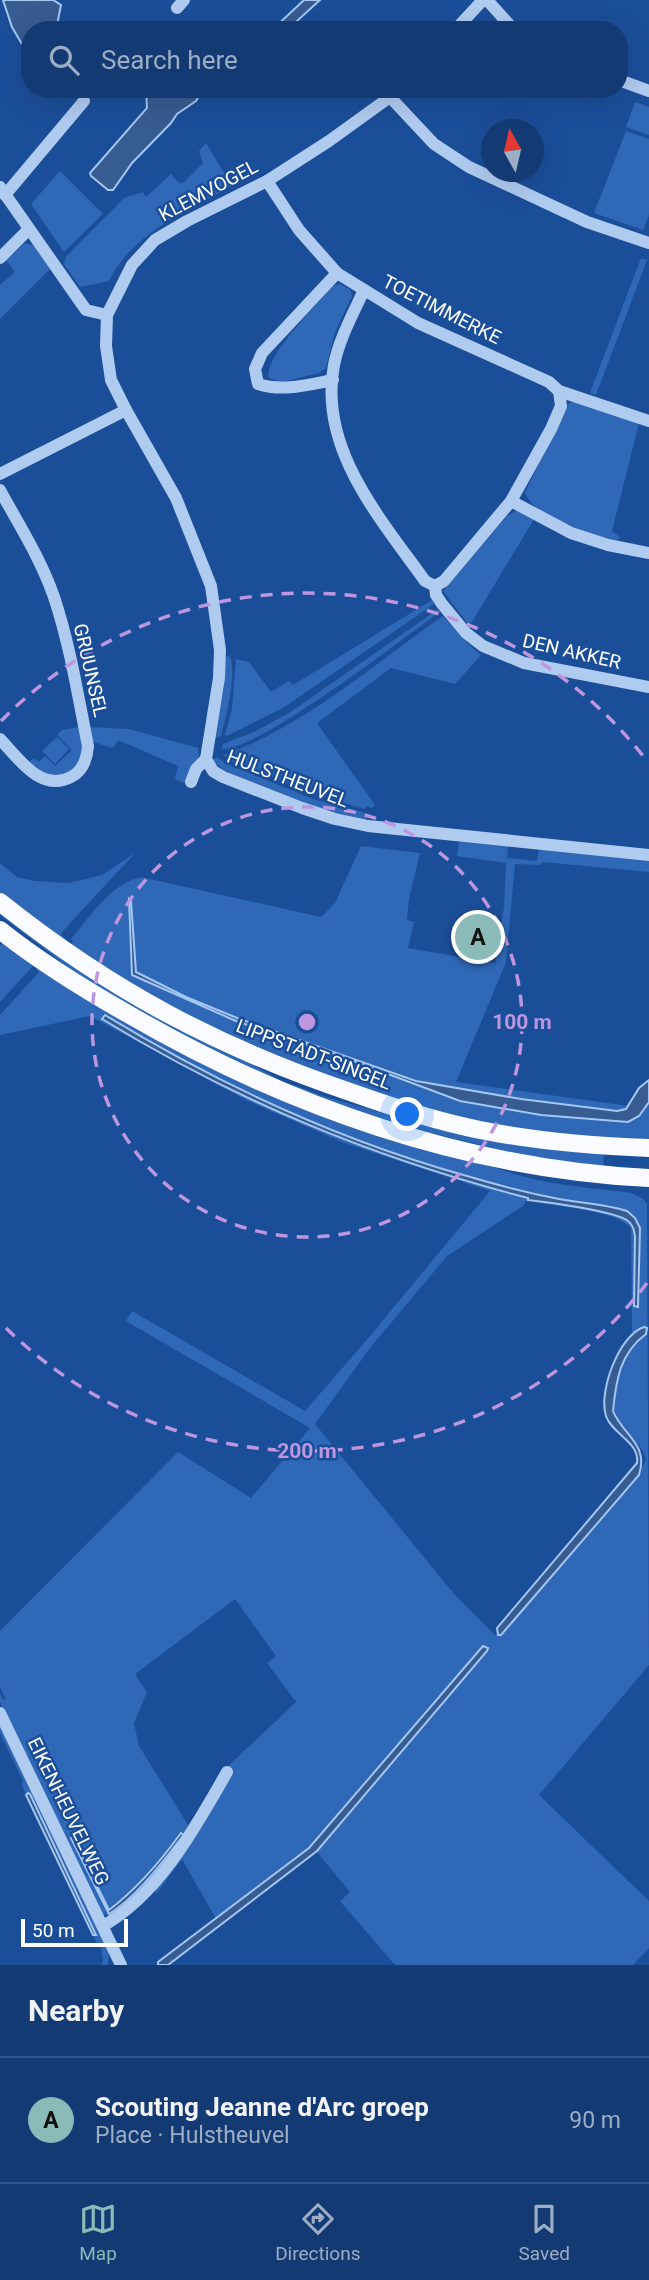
<!DOCTYPE html>
<meta charset="utf-8">
<style>
body{margin:0;font-family:Roboto,sans-serif;background:#1d4178;color:#f1f3f6}
.compass{position:absolute;left:481px;top:119px;width:63px;height:63px;border-radius:50%;background:#143a73;box-shadow:0 7px 28px #0002;rotate:352deg}
.scale{position:absolute;left:21px;bottom:18px;width:107px;box-sizing:border-box;padding-left:7px;border:4px solid #fff;border-top:0;font-size:19px;line-height:24px;white-space:nowrap;color:#fff;-webkit-text-stroke:5px #1b4e99;paint-order:stroke}
.you{position:absolute;left:408px;top:1115px;width:24px;height:24px;margin:-18px;border:5px solid #fff;border-radius:50%;background:#1a73e8;box-shadow:0 0 0 10px #1a73e833}
.badge{display:grid;place-items:center;width:46px;height:46px;border-radius:50%;background:#8bbbb9;color:#111;font-size:23px;font-weight:700}
.pin{position:absolute;translate:-50% -50%;border:4px solid #fff;box-shadow:0 2px 7px #0006}
.list{margin:0;padding:0;list-style:none}
h2{display:flex;justify-content:space-between;align-items:center;height:91px;margin:0;padding:0 28px;font-size:30px}
h2 small{font-size:23px;font-weight:400;color:#9dadc4}
.list li{display:grid;grid-template-columns:46px 1fr auto;gap:21px;align-items:center;box-sizing:border-box;height:126px;padding:0 28px;border-top:2px solid #335485}
.list b{display:block;font-size:26px;white-space:nowrap}
.list p{margin:0;font-size:23px;white-space:nowrap;color:#9dadc4}
.list em{font-size:23px;font-style:normal;color:#9dadc4}
.icon{flex:none;width:38px;height:38px;fill:none;stroke:currentColor;stroke-width:2;stroke-linecap:round;stroke-linejoin:round}
.map{position:relative;flex:none;width:649px;height:1965px;overflow:hidden}
.search{position:absolute;background:#143a73;box-shadow:0 7px 28px #0002;left:21px;right:21px;top:21px;height:77px;display:flex;align-items:center;gap:18px;box-sizing:border-box;padding:0 24px;border-radius:28px;color:#9dadc4;font-size:26px}
.sheet{height:217px;background:#143a73}
nav{display:flex;justify-content:space-around;align-items:center;box-sizing:border-box;height:98px;border-top:2px solid #335485;background:#143a73;font-size:19px;color:#9dadc4}
nav a{display:grid;justify-items:center;gap:4px}
nav .on{color:#8bbbb9}
.map>svg:first-child{display:block}
</style>
<div class="map">
<svg width="649" height="1965" viewBox="0 0 649 1965">
<rect width="100%" height="100%" fill="#1b4e99"/>
<g fill="#2f68b6" fill-rule="evenodd">
<polygon points="635,102 649,107 649,135 626,127"/>
<polygon points="626,131 649,139 649,215 643,230 594,213"/>
<path d="M 206,143 L 232,186 C 189,210 131,234 109,281 L 80,287 L 64,264 L 66,257 L 124,198 L 143,192 L 146,197 L 171,174 L 179,183 L 184,182 L 203,163 L 199,151 Z"/>
<polygon points="60,171 103,214 64,252 31,204"/>
<polygon points="25,243 33,245 50,269 0,319 0,285 15,272 6,260"/>
<polygon points="641,258 647,260 596,395 590,393"/>
<path d="M 340,284 L 351,290 L 352,296 L 335,332 L 326,368 L 319,373 L 282,382 L 269,378 C 263,357 319,303 333,286 Z"/>
<path d="M 575,402 L 639,423 L 612,531 L 621,538 L 616,540 C 591,535 533,518 525,492 L 566,407 L 569,403 Z"/>
<polygon points="515,511 523,512 534,519 472,622 468,624 443,591 507,516"/>
<polygon points="432,600 434,604 283,708 227,736 225,735 232,709 236,659 249,662 271,692 289,681 293,685"/>
<path d="M 437,610 L 441,611 C 403,638 258,752 221,749 L 223,744 L 254,732 L 289,713 Z"/>
<path d="M 443,616 L 465,641 L 481,655 L 455,684 L 391,668 L 317,723 L 375,805 L 372,808 L 367,806 L 365,809 L 329,799 L 232,762 L 223,755 C 306,726 372,665 443,616 Z"/>
<path d="M 229,655 C 238,671 226,717 221,736 L 213,739 L 224,689 L 225,658 Z"/>
<path d="M 79,727 L 83,750 L 79,766 C 58,780 48,778 29,762 L 34,758 L 39,762 L 45,756 L 55,766 L 72,750 L 57,735 L 62,730 Z"/>
<polygon points="89,727 129,729 198,748 199,757 185,783 175,779 178,766 118,740 113,748 93,742"/>
<polygon points="57,737 69,749 55,764 42,751"/>
<path d="M 217,757 L 227,764 L 313,799 L 363,812 L 367,818 L 365,820 C 336,814 227,782 213,760 Z"/>
<path d="M 459,842 L 508,846 L 507,858 L 537,861 L 539,849 L 649,861 L 649,872 L 543,862 L 539,865 L 515,864 L 506,962 L 456,1082 L 629,1106 L 626,1109 L 610,1111 L 521,1099 L 426,1083 L 237,1018 L 186,997 L 136,972 L 129,900 L 132,975 L 236,1021 L 340,1056 L 460,1101 L 541,1115 L 628,1122 L 639,1116 L 649,1102 L 649,1140 L 592,1138 L 490,1124 L 450,1115 L 328,1081 L 134,991 L 0,897 L 0,863 L 17,877 L 34,881 L 70,883 L 102,875 L 135,853 L 63,931 L 61,935 L 71,944 L 73,942 L 71,939 C 91,916 110,884 141,877 L 321,917 L 335,903 L 361,846 L 420,853 L 409,899 L 407,920 L 414,922 L 408,948 L 495,963 L 504,907 L 506,863 L 457,856 Z"/>
<polygon points="0,908 206,1039 280,1080 326,1097 436,1128 604,1154 603,1167 524,1156 444,1136 376,1122 278,1086 107,997 0,915"/>
<path d="M 4,938 C 97,1005 197,1063 304,1105 C 349,1122 395,1136 440,1149 C 476,1160 510,1175 547,1182 C 574,1187 603,1189 631,1193 L 643,1199 L 647,1204 L 649,1665 L 539,1795 L 649,1901 L 649,1948 L 633,1965 L 395,1965 L 340,1901 L 350,1892 L 316,1851 L 487,1651 L 488,1648 L 485,1645 L 309,1848 L 216,1919 L 182,1859 L 156,1894 L 154,1887 L 204,1818 L 230,1774 L 225,1769 L 296,1702 L 267,1663 L 276,1656 L 235,1599 L 135,1674 L 147,1692 L 134,1723 L 139,1746 L 190,1828 L 149,1884 L 115,1914 L 111,1916 L 103,1914 L 0,1702 L 0,1693 L 3,1700 L 6,1699 L 0,1687 L 0,1631 L 178,1452 L 251,1498 L 310,1428 L 126,1321 L 132,1311 L 305,1411 L 365,1342 L 490,1191 L 342,1142 L 246,1100 L 90,1016 L 0,1035 L 0,1015 L 39,972 L 34,965 L 0,1002 L 0,946 ZM 105,1015 C 241,1098 392,1167 550,1197 C 567,1200 614,1205 628,1212 C 635,1215 638,1221 640,1228 L 639,1303 L 635,1308 L 635,1236 C 634,1230 633,1226 628,1222 C 619,1214 544,1199 532,1201 C 558,1208 615,1209 631,1228 L 632,1333 L 644,1327 L 647,1328 L 646,1333 C 626,1349 618,1369 615,1394 C 614,1401 611,1409 614,1415 C 623,1432 640,1440 646,1459 L 639,1475 L 501,1635 L 495,1635 L 455,1595 L 315,1424 L 370,1348 L 447,1256 L 523,1206 L 528,1198 C 374,1158 238,1102 102,1019 ZM 181,1833 L 184,1835 C 162,1863 139,1895 109,1914 L 71,1839 L 73,1837 L 109,1911 C 138,1888 159,1863 181,1833 Z"/>
<polygon points="0,1725 109,1952 108,1965 101,1965 103,1960 101,1946 99,1948 28,1794 26,1795 22,1785 23,1781 0,1733"/>
</g>
<g fill="#375c92" stroke="#a3c6f2" stroke-width="2">
<polygon points="3,0 53,0 61,5 56,30 30,30 30,58 12,27"/>
<polygon points="304,0 320,0 287,30 272,30"/>
<polygon points="146,89 203,89 196,101 177,114 171,123 132,163 113,190 108,190 91,176 90,173 147,108"/>
<polygon points="129,899 131,901 136,972 186,997 237,1018 416,1081 521,1099 617,1111 626,1109 639,1088 649,1080 649,1102 639,1116 628,1122 541,1115 460,1101 340,1056 236,1021 132,975"/>
<path d="M 105,1015 C 218,1084 338,1140 467,1176 C 497,1185 528,1193 559,1199 C 581,1203 606,1204 627,1211 L 635,1218 L 640,1228 L 638,1307 L 634,1306 L 635,1236 C 634,1230 633,1225 628,1221 C 615,1211 547,1202 528,1200 L 528,1198 C 374,1158 238,1102 102,1019 Z"/>
<path d="M 644,1327 L 647,1328 L 646,1334 C 620,1353 616,1380 613,1411 C 623,1436 649,1443 639,1475 L 501,1635 L 498,1635 L 497,1628 L 637,1463 C 640,1442 612,1434 606,1416 C 598,1392 619,1335 644,1327 Z"/>
<polygon points="483,1646 488,1648 487,1651 317,1851 168,1965 158,1965 158,1962 309,1848"/>
<polygon points="28,1793 30,1794 96,1935 93,1935 26,1795"/>
<path d="M 181,1833 L 184,1835 C 162,1862 139,1895 109,1914 L 71,1838 L 73,1837 L 109,1910 C 138,1888 160,1862 181,1833 Z"/>
</g>
<g fill="none" stroke-linecap="round" stroke-linejoin="round">
<g stroke="#b0cbf0" stroke-width="12">
<polyline points="487,0 514,30"/>
<polyline points="177,8 184,0"/>
<polyline points="455,30 483,0"/>
<polyline points="619,80 649,91"/>
<polyline points="398,89 390,97 329,141 267,181 187,221 155,240 132,265 107,315 106,346 111,380 126,410 176,498 211,586 220,650 219,678 206,759 213,771 223,777 302,808 335,819 368,826 649,855"/>
<polyline points="390,97 434,144 469,167 587,222 649,243"/>
<polyline points="267,181 299,230 337,273 418,323 549,382 559,391 649,421"/>
<polyline points="0,187 86,310 107,315"/>
<polyline points="5,195 84,101"/>
<polyline points="0,258 29,229"/>
<path d="M 364,290 C 353,314 339,339 334,365 C 318,448 380,518 425,581 L 435,586"/>
<path d="M 333,380 C 307,385 283,392 258,384 L 255,369 L 262,353 L 337,273"/>
<polyline points="0,474 126,410"/>
<path d="M 0,490 C 19,525 41,559 54,597 C 70,645 78,696 88,746 C 87,759 83,771 71,777 C 41,793 18,758 0,739"/>
<polyline points="511,501 571,533 608,545 649,553"/>
<polyline points="435,586 436,595 442,604 466,633 483,646 524,663 649,687"/>
<polyline points="435,586 444,581 511,501 551,429 561,406 559,391"/>
<polyline points="191,782 196,769 206,759"/>
<polyline points="0,1713 121,1965"/>
<path d="M 103,1926 C 160,1893 195,1828 227,1772"/>
</g>
<g stroke="#f9fbff" stroke-width="18">
<path d="M 0,902 C 110,990 219,1048 353,1093 C 395,1108 436,1121 480,1130 C 536,1141 592,1146 649,1148"/>
<path d="M 0,930 C 40,962 84,989 128,1014 C 286,1106 465,1169 649,1178"/>
</g>
</g>
<g fill="none" stroke="#bd96df" stroke-width="3.5" stroke-dasharray="12 9">
<circle cx="307" cy="1022" r="215"/>
<path d="M647 1283A429 429 0 0 1 1 1323M1 721A429 429 0 0 1 647 761"/>
</g>
<g text-anchor="middle" stroke-width="5" stroke-linejoin="round" paint-order="stroke">
<g font-size="19" fill="#fff" stroke="#1b4e99">
<text transform="translate(208 190) rotate(-28)" y="7">KLEMVOGEL</text>
<text transform="translate(442 309) rotate(27)" y="7">TOETIMMERKE</text>
<text transform="translate(572 651) rotate(13)" y="7">DEN AKKER</text>
<text transform="translate(91 670) rotate(77)" y="7">GRUUNSEL</text>
<text transform="translate(288 778) rotate(21)" y="7">HULSTHEUVEL</text>
<text transform="translate(314 1054) rotate(21)" y="7">LIPPSTADT-SINGEL</text>
<text transform="translate(69 1811) rotate(64)" y="7">EIKENHEUVELWEG</text>
</g>
</g>
<circle cx="307" cy="1022" r="10" fill="#bd96df" stroke="#1b4e99" stroke-width="3.5"/>
<g font-size="21" text-anchor="middle" font-weight="bold" fill="#bd96df" stroke="#1b4e99" stroke-width="5" stroke-linejoin="round" paint-order="stroke">
<text x="522" y="1029">100 m</text>
<text x="307" y="1458">200 m</text>
</g>
</svg>
<svg class="compass" viewBox="-18 -18 36 36"><path d="M0-13l5 13h-10z" fill="#e53935"/><path d="M0 13l5-13h-10z" fill="#9dadc4"/></svg>
<div class="scale">50 m</div>
<div class="you"></div>
<div class="pin badge" style="left:478px;top:937px">A</div>
<div class="search"><svg class="icon" aria-label="search" viewBox="0 0 24 24"><circle cx="10" cy="10" r="6"/><path d="M15 15l6 6"/></svg>Search here</div>
</div>
<section class="sheet">
<h2>Nearby<small></small></h2>
<ul class="list">
<li><span class="badge">A</span><div><b>Scouting Jeanne d'Arc groep</b><p>Place · Hulstheuvel</p></div><em>90 m</em></li>
</ul>
</section>
<nav>
<a class="on"><svg class="icon" aria-label="map" viewBox="0 0 24 24"><path d="M3 6l6-2 6 2 6-2v14l-6 2-6-2-6 2zM9 4v14M15 6v14"/></svg>Map</a>
<a><svg class="icon" aria-label="directions" viewBox="0 0 24 24"><path d="M12 3l9 9-9 9-9-9zM9 14v-3h6M13 9l2 2-2 2"/></svg>Directions</a>
<a><svg class="icon" aria-label="saved" viewBox="0 0 24 24"><path d="M7 4h10v16l-5-4-5 4z"/></svg>Saved</a>
</nav>
